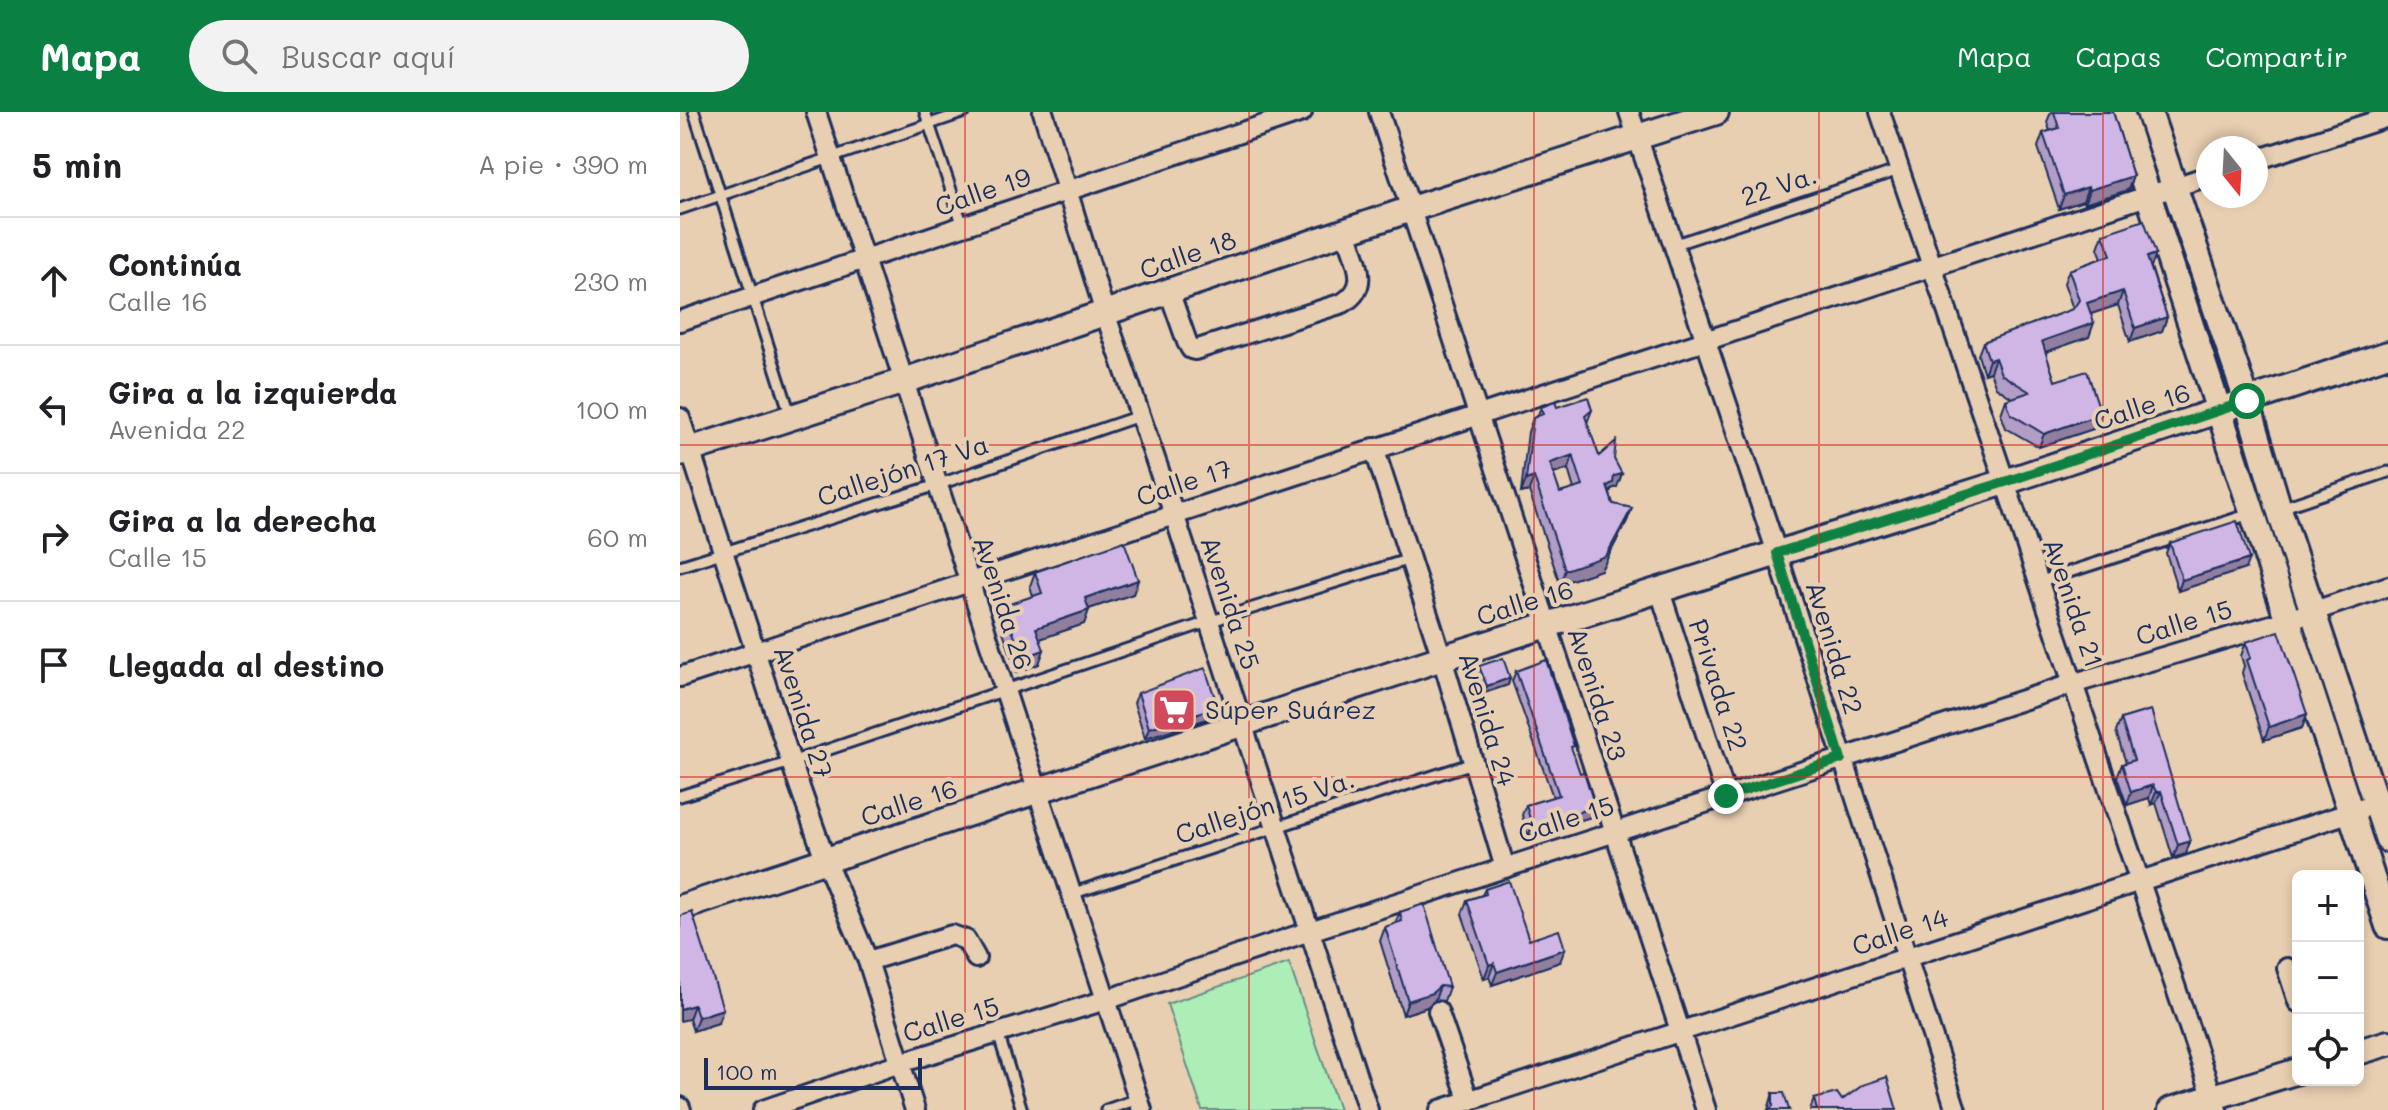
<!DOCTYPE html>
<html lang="es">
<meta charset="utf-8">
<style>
body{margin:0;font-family:Mali,sans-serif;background:#f2f2f2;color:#202124}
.controls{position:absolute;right:24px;bottom:24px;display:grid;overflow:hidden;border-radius:12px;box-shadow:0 4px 12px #0003}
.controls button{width:72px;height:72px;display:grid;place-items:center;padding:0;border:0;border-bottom:2px solid #e0e0e0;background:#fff;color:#202124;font:40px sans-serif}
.compass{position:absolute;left:1516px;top:24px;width:72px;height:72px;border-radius:50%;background:#fff;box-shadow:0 4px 12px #0003;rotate:162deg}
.scale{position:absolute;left:24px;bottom:20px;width:218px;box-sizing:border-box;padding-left:8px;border:4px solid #1b2f5e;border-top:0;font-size:22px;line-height:28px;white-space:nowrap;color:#1b2f5e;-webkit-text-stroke:6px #e9cfb1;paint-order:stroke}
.stop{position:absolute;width:24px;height:24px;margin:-18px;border:6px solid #0b8043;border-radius:50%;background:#fff}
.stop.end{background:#0b8043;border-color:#fff;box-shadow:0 2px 8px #0008}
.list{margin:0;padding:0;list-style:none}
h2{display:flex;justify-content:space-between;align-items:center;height:104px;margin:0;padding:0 32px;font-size:34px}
h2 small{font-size:26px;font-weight:400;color:#757577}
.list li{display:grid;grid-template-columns:52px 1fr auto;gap:24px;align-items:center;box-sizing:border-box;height:128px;padding:0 32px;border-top:2px solid #e0e0e0}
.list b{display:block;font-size:30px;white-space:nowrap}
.list p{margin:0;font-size:26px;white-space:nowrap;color:#757577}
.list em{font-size:26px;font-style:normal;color:#757577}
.icon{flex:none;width:44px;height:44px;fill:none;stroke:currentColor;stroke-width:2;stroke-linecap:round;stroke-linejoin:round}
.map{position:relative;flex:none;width:1708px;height:998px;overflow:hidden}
header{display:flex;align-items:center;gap:48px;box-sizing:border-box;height:112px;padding:0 40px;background:#0b8043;color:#fff}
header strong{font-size:38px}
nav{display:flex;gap:44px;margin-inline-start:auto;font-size:28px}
.search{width:560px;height:72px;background:#f2f2f2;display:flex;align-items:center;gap:20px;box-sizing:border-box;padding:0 28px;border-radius:44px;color:#757577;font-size:30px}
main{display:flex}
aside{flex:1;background:#fff}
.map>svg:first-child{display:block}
</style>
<header>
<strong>Mapa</strong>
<div class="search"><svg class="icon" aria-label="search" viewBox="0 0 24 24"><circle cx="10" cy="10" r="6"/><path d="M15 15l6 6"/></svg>Buscar aquí</div>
<nav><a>Mapa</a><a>Capas</a><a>Compartir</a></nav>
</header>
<main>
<aside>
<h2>5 min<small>A pie · 390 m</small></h2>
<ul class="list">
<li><svg class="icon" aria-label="ahead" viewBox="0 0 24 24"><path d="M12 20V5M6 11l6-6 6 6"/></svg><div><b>Continúa</b><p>Calle 16</p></div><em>230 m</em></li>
<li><svg class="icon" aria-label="left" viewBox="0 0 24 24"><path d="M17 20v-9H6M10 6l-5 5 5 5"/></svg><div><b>Gira a la izquierda</b><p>Avenida 22</p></div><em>100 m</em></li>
<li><svg class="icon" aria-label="right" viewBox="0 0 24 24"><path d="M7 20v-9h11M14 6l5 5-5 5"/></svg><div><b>Gira a la derecha</b><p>Calle 15</p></div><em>60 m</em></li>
<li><svg class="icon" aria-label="arrive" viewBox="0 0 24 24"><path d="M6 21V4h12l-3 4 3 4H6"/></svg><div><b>Llegada al destino</b></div></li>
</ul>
</aside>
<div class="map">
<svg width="1708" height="998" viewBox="0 0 1708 998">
<rect width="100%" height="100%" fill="#e9cfb1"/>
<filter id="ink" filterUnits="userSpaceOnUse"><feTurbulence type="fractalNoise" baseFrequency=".0125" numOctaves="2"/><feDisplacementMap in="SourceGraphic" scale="16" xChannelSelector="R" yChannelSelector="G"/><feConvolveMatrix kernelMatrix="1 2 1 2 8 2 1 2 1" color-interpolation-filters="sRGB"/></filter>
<g filter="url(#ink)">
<polygon fill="#adedb6" stroke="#648e8a" stroke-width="2" points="609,851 659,998 522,998 487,892"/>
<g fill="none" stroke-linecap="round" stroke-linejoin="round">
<g stroke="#1b2f5e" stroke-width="15">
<g id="lane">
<polyline points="14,0 111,305"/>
<polyline points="245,0 283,114"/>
<polyline points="0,97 285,0"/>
<polyline points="993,133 1219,58"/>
<polyline points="1601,396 1708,360"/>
<polyline points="0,454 257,373 459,304"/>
<polyline points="1358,470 1570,402"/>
<polyline points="0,684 111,650 528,510 730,447"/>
<polyline points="391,782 793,651"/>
<polyline points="318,921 342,998"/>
<polyline points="426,998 458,987"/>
</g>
</g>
<g stroke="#1b2f5e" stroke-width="24">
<g id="street">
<polyline points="136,0 462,998"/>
<polyline points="363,0 425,201 494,402 688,998"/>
<polyline points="699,0 1026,998"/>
<polyline points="949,0 1097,441 1276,998"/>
<polyline points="1200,0 1537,998"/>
<polyline points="1576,48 1708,5"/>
<path d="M 489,179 L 507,230 L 511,237 L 515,238 L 663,191 C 693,173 674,147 666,119"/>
<polyline points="0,209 622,0"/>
<polyline points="0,306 111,650 145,747 188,849 235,998"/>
<polyline points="694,336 762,546 825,756"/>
<polyline points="980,479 1046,684"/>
<polyline points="0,565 1528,64"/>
<polyline points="188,849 272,823 286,828 296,846"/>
<polyline points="1607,856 1618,890"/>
<polyline points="758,899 789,989"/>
<polyline points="0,995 1,998"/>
<polyline points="83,998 220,951 426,888 630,819 1392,572 1608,508 1708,474"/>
<polyline points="760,998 1696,692"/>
</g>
</g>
<g stroke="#1b2f5e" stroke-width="30">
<g id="secondary">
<polyline points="1441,0 1708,814"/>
<polyline points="1469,0 1567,289 1599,397 1708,728"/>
<polyline points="0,341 224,269 731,97 1036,0"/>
<polyline points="0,796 762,546 1325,370 1708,242"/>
<polyline points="1678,940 1708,931"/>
<polyline points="1491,998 1618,959"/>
</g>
</g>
<use href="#lane" stroke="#e9cfb1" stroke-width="9"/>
<use href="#street" stroke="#e9cfb1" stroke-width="18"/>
<use href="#secondary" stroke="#e9cfb1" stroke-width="24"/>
</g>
<g fill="#b29dc5" stroke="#1b2f5e" stroke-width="2" fill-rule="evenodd">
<polygon points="1371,0 1433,0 1453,64 1448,78 1404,92 1403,89 1379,97 1358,35 1363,21 1370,19 1367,10"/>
<polygon points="1423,122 1471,155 1487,205 1482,219 1450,230 1438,193 1411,202 1409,225 1365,240 1375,269 1416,316 1359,335 1326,316 1321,302 1326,288 1332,286 1316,275 1310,260 1304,262 1298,243 1303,230 1393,197 1384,171 1389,158 1422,146 1418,136"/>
<path d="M 861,295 L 912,298 L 907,311 L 919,344 L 934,347 L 937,375 L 931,377 L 930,381 L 933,392 L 952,396 L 947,409 L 921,458 L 880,472 L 849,379 L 841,381 L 848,320 L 853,306 L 857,305 ZM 888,357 L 894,377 L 880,381 L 873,362 Z"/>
<polygon points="1490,431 1565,457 1498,479 1486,441"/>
<polygon points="355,460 458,468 453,482 409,497 404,512 360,527 359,552 337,560 319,508 324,494 353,484 350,474"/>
<polygon points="1566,530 1627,602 1622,616 1584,628 1562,561 1564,554 1561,544"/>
<polygon points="799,554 830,566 828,573 804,581 797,561"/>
<polygon points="836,559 911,705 848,724 842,703 846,693 873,685 832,569"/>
<polygon points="458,581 538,595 534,605 465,626 454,591"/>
<polygon points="1471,598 1506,742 1493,746 1476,691 1471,693 1469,686 1447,693 1437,665 1442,652 1446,651 1436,620 1441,607"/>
<polygon points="805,777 849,828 880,850 812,873 809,865 804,867 782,802 787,788 802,783"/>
<polygon points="720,800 769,875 764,889 755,888 747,895 723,903 700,829 705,815 715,812"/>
<polygon points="0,804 38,911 13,919 9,907"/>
<polygon points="1093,981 1109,998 1088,998"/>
<polygon points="1134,987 1162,988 1217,998 1130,998"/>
</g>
<g fill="#917fa0" stroke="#1b2f5e" stroke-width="2">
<polygon points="1453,64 1448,78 1404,92 1409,78"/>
<polygon points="1408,75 1403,89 1379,97 1384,83"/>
<polygon points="1476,142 1471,155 1462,159 1467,145"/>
<polygon points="1443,179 1438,193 1402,205 1407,191"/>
<polygon points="1487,205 1482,219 1450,230 1455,216"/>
<polygon points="1414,211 1409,225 1357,243 1362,229"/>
<polygon points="1315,246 1310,260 1304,262 1309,248"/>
<polygon points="1421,302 1416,316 1359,335 1364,322"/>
<polygon points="893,343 888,357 865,365 870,351"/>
<polygon points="942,362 937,375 931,377 928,385 927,374 934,364"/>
<polygon points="854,365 849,379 841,381 846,368"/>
<polygon points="952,396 947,409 921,458 880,472 885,458"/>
<polygon points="1569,447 1565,457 1498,479 1502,468"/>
<polygon points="458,468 453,482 400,500 405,486"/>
<polygon points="409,498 404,512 351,530 356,516"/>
<polygon points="364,538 359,552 337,560 342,546"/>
<polygon points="830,566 828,573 804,581 807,574"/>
<polygon points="538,595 534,605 465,626 469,616"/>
<polygon points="1627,602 1622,616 1584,628 1589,615"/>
<polygon points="1473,673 1469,686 1447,693 1451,680"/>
<polygon points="1481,679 1476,691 1471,693 1476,680"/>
<polygon points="915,695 911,705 848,724 852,714"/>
<polygon points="1510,729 1506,742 1493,746 1498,733"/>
<polygon points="885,837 880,850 812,873 817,860"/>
<polygon points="814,851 809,865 804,867 809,853"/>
<polygon points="760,874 755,888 747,895 723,903 728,889"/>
<polygon points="14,893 9,907 0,909 0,897"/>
<polygon points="43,897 38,911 13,919 18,905"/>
</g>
<g fill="#cfb6e5" stroke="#1b2f5e" stroke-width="2" fill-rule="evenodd">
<polygon points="1374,0 1433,0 1453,64 1409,78 1408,75 1384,83 1363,21 1379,16"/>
<polygon points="1464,108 1476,142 1467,145 1487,205 1455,216 1443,179 1407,191 1414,211 1362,229 1375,269 1407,259 1421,302 1364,322 1331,302 1326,288 1350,280 1321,262 1315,246 1309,248 1303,230 1393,197 1399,188 1389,158 1431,143 1423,122"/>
<path d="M 908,285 L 912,298 L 905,304 L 919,344 L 936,329 L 934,347 L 942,362 L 934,364 L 933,371 L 927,374 L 933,392 L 952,396 L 926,444 L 885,458 L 854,365 L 846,368 L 853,306 L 863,302 L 861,295 L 875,290 L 877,295 ZM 893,343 L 903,374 L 880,381 L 870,351 Z"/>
<polygon points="1557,409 1569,447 1502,468 1490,431"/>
<polygon points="444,429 458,468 405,486 409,498 356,516 364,538 342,546 324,494 362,481 355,460"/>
<polygon points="1599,519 1627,602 1589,615 1567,548 1571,546 1566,530"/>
<polygon points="823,546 830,566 807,574 799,554"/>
<polygon points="866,548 894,634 891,635 900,661 904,660 915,695 852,714 846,693 879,683 836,559"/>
<polygon points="525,556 538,595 469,616 458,581"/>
<polygon points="1471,598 1510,729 1498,733 1481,679 1476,680 1473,673 1451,680 1442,652 1454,648 1441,607"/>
<polygon points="829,769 849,828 879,818 885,837 817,860 814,851 809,853 787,788 806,782 805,777"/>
<polygon points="744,792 769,875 760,874 752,881 728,889 705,815 722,809 720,800"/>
<polygon points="12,800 43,897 18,905 14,893 0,897 0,804"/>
<polygon points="1207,965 1217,998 1137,998 1134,987 1157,981 1162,988 1183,973"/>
<polygon points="1093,981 1104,981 1109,998 1089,998 1093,994"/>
</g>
</g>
<g fill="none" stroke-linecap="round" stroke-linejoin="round" filter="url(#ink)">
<polyline stroke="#0b8043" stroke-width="10" points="1046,684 1161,647 1097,441 1325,370 1567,289"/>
</g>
<path fill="none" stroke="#d62828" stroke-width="2" stroke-opacity="0.55" d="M 285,0 L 285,998M 569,0 L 569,998M 854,0 L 854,998M 1139,0 L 1139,998M 1423,0 L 1423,998M 0,333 L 1708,333M 0,665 L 1708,665"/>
<defs>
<g id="supermarket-square" transform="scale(2.3)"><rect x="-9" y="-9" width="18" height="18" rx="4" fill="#d1495b" stroke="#e9cfb1"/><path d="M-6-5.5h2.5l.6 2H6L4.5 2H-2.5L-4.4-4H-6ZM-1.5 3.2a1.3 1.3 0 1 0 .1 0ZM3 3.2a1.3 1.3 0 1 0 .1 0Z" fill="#fff"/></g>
</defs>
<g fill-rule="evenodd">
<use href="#supermarket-square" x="494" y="598"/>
</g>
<g text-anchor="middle" stroke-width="8" stroke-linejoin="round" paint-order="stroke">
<g font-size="26" fill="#1b2f5e" stroke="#e9cfb1">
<text transform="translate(1099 74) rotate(-18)" y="9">22 Va.</text>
<text transform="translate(303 80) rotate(-19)" y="9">Calle 19</text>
<text transform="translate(508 143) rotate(-19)" y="9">Calle 18</text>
<text transform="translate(1462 295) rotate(-18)" y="9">Calle 16</text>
<text transform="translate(223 359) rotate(-18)" y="9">Callejón 17 Va</text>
<text transform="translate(504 371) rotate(-18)" y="9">Calle 17</text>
<text transform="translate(323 491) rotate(72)" y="9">Avenida 26</text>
<text transform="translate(550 491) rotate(72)" y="9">Avenida 25</text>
<text transform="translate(845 491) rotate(-17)" y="9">Calle 16</text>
<text transform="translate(1393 491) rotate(71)" y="9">Avenida 21</text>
<text transform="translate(1504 511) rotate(-17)" y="9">Calle 15</text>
<text transform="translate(1154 536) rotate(73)" y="9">Avenida 22</text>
<text transform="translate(1038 573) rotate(72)" y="9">Privada 22</text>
<text transform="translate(917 582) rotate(72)" y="9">Avenida 23</text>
<text transform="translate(123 600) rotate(72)" y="9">Avenida 27</text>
<text transform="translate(807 607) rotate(73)" y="9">Avenida 24</text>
<text transform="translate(229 691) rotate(-18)" y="9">Calle 16</text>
<text transform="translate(585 695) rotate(-18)" y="9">Callejón 15 Va.</text>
<text transform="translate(886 708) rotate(-18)" y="9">Calle 15</text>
<text transform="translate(1220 820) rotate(-18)" y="9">Calle 14</text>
<text transform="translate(271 908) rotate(-17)" y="9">Calle 15</text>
</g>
<g font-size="26" fill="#1b2f5e" stroke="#e9cfb1" text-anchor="start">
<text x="525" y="607">Súper Suárez</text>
</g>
</g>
</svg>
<div class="controls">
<button>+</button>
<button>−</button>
<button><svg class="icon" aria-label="locate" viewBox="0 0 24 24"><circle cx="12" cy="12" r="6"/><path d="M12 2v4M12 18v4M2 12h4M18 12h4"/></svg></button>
</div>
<svg class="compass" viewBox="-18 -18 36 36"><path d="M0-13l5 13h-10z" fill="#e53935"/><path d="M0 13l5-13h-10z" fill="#757577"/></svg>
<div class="scale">100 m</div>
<div class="stop" style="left:1567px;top:289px"></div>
<div class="stop end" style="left:1046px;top:684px"></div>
</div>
</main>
